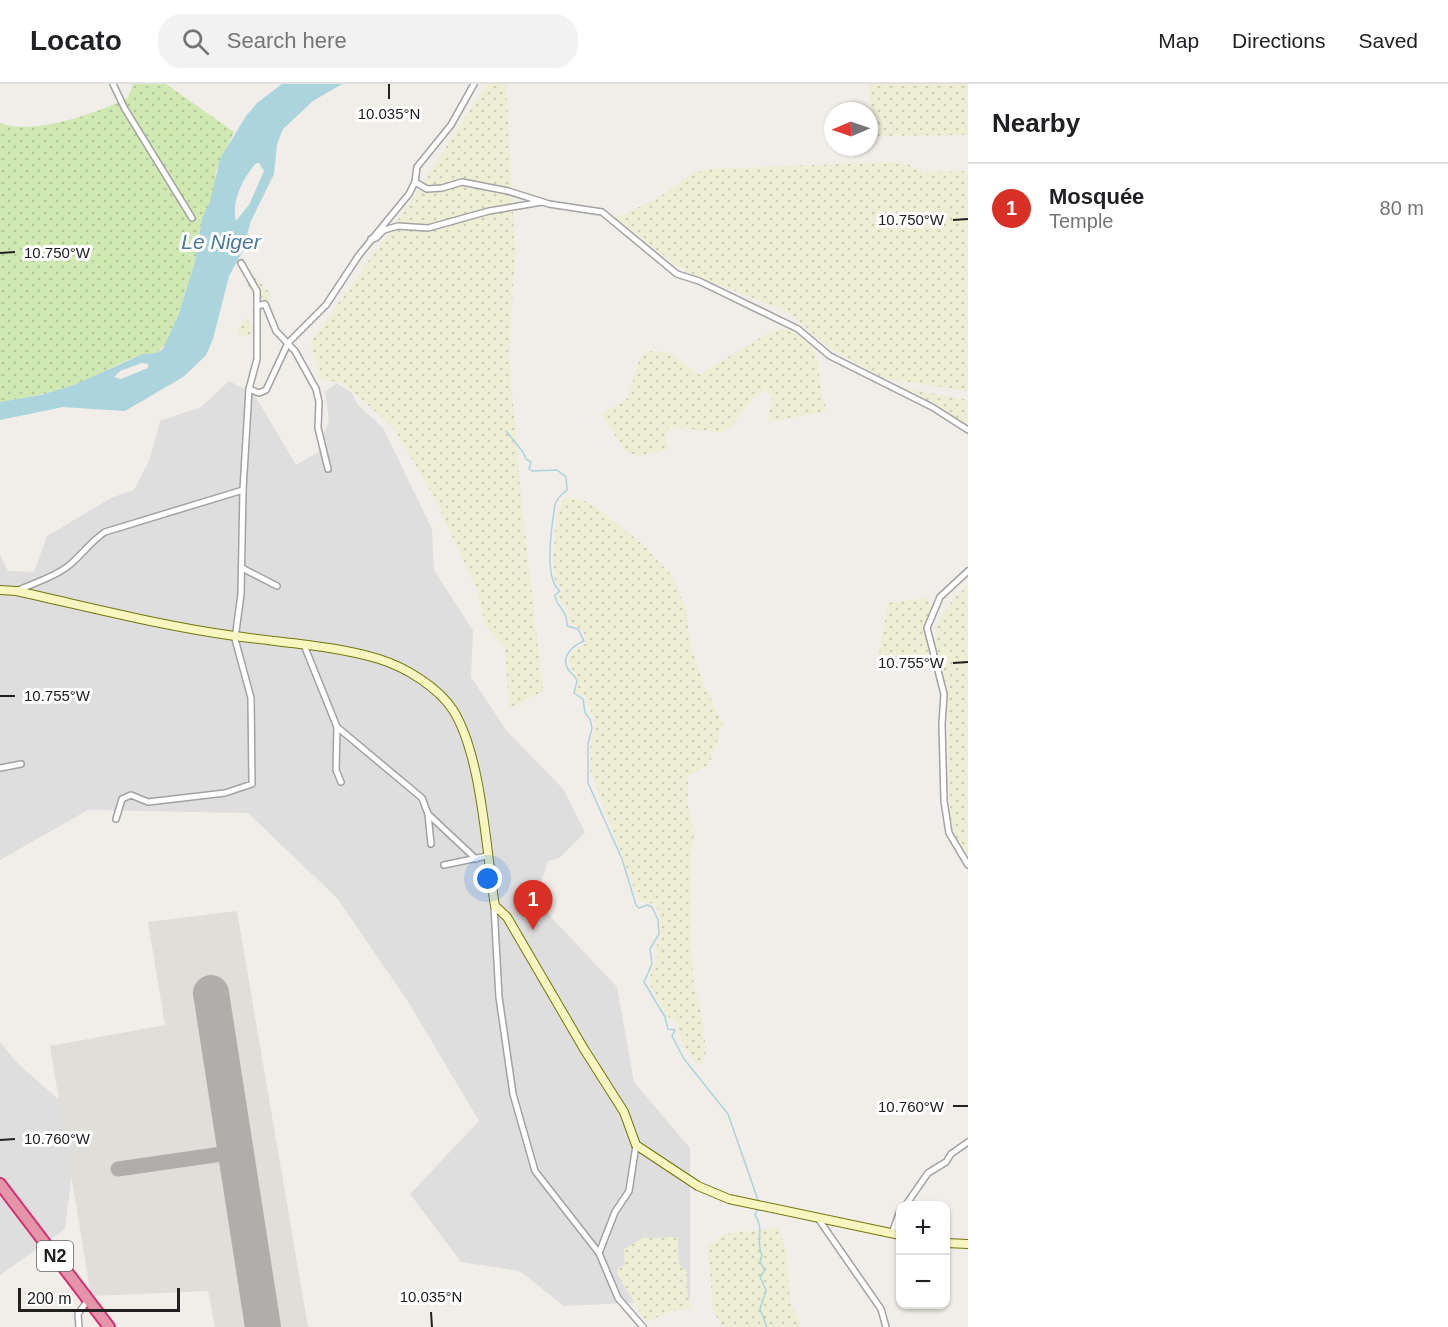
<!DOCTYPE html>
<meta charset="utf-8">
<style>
body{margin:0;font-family:Helvetica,sans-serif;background:#f2f2f2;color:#202124}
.controls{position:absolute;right:18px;bottom:18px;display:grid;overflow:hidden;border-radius:12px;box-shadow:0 2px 4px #0004}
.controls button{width:54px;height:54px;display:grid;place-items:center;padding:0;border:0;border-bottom:2px solid #e0e0e0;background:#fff;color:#202124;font:30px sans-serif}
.compass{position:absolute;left:824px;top:18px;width:54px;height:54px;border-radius:50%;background:#fff;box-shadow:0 2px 4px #0004;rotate:268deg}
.scale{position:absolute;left:18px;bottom:15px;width:162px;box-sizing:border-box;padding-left:6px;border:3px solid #212121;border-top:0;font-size:16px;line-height:21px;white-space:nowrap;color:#212121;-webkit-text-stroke:4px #fff;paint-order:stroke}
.you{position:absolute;left:488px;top:795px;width:21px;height:21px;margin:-15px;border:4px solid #fff;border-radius:50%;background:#1a73e8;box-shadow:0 0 0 9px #1a73e833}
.badge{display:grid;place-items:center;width:39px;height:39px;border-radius:50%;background:#d93025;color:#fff;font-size:20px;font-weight:700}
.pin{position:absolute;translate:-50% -50px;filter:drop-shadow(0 2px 3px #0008)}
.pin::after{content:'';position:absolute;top:32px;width:21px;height:18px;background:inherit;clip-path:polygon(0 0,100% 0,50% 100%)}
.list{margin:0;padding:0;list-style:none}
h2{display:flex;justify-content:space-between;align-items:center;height:78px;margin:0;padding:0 24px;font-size:26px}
h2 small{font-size:20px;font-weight:400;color:#757577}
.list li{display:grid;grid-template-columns:39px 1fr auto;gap:18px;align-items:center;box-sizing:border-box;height:90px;padding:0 24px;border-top:2px solid #e0e0e0}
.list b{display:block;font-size:22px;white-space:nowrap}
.list p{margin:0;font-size:20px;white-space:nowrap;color:#757577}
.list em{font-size:20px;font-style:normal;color:#757577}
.icon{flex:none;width:33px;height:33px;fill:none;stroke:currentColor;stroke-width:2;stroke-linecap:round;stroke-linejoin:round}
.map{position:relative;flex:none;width:968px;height:1243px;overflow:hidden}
header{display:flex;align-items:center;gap:36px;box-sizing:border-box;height:84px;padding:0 30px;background:#fff;border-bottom:2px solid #e0e0e0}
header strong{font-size:28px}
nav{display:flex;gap:33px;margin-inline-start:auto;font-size:21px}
.search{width:420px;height:54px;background:#f2f2f2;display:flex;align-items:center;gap:15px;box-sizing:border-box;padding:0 21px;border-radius:24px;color:#757577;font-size:22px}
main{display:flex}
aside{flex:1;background:#fff}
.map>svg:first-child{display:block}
</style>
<header>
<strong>Locato</strong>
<div class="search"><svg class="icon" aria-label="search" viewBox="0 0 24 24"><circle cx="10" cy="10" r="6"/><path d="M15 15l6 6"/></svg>Search here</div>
<nav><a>Map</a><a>Directions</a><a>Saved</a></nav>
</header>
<main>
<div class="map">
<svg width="968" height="1243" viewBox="0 0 968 1243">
<defs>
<pattern id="farmland-dots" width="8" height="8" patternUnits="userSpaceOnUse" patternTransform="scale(1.5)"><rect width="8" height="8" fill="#eeeed5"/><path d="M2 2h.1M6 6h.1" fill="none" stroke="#ccccb7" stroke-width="1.8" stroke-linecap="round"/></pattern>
<pattern id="grass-dots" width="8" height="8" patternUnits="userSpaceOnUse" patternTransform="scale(1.5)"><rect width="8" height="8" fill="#d0e8b1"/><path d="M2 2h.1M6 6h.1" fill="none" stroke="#b2c798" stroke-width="1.8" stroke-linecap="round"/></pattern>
</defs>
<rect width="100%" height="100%" fill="#f1ede8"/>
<g fill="#dfdede">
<polygon points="229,297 254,310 296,381 318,368 329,336 325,308 336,299 351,308 358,321 383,344 432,445 434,486 473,547 471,593 506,646 564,706 585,749 559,774 548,777 535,816 617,903 634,998 690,1064 690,1216 564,1222 520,1187 461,1178 410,1110 479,1037 409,919 337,814 248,729 88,726 0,776 0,471 8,487 34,488 47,452 111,414 134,406 149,377 160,337 201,323"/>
<polygon points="0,958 18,980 79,1033 65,1145 0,1191"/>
</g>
<polygon fill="#e0ded9" points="237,827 308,1243 215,1243 208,1207 91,1212 50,962 165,941 148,838"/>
<g fill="url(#farmland-dots)">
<polygon points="487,0 506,0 515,167 509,271 520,404 543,607 509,624 505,564 485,541 477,506 433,411 392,342 343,299 321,295 310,259 410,119"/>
<polygon points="868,0 968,0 968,51 874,52"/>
<polygon points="893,78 910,81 924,88 968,87 968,307 883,294 831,265 788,228 684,187 615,134 657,115 693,89 708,85"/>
<polygon points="255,193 272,211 267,219 255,218 246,197"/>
<polygon points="245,231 253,245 249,253 239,251 237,245 245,236"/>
<polygon points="781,245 793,247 812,263 818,279 821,309 827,327 768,338 772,312 765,306 751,316 733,341 721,348 669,343 665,353 669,365 639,372 626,368 601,330 628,314 638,279 646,267 668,268 699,291 768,249"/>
<polygon points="903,304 968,316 968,344 952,332 902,307"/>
<polygon points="566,413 589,418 640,458 671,491 685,523 691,563 705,603 723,640 709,681 688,692 688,722 694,750 691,766 691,863 694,903 700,922 706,964 704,979 697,980 691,973 681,955 677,938 667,932 650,901 651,886 658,872 655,866 661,851 659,828 655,820 639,817 591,688 591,659 595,638 586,613 575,607 579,600 568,576 575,566 585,560 586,555 583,546 569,538 569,527 558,514 562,505 555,498 553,477 556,437 562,417"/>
<polygon points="968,501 968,772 956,753 950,729 947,601 935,567 935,542 953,516"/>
<polygon points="926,514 932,523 924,545 932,576 878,576 888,519"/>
<polygon points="779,1144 786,1168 790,1217 801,1243 723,1243 713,1227 708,1162 724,1150"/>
<polygon points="678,1153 678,1173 680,1181 687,1188 687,1207 691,1224 671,1227 646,1238 617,1190 619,1184 625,1181 624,1165 642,1154"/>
</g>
<path fill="url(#grass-dots)" d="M 133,0 L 166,0 L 234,48 L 216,87 L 215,98 L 210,119 L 202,134 L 195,178 L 178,232 L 169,256 L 157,269 C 128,271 101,291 74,301 C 49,310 25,314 0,318 L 0,39 C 33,52 97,29 128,14 Z"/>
<path fill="#abd4dc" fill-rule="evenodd" d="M 282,0 L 342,0 L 313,17 L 283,45 L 277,60 L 274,90 L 250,139 L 244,165 L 229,192 L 213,255 L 206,271 L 195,282 L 183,293 L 125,327 L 63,323 L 0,336 L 0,318 L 41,311 L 74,301 L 143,270 L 157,269 L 163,265 L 178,232 L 195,178 L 202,134 L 210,118 L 220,75 L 246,32 L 257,19 ZM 256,79 L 259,79 L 264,87 L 249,121 L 236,137 C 231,117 243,94 256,79 ZM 142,279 L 148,280 L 148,284 L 121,295 L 114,293 L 120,287 Z"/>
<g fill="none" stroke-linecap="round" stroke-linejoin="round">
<g stroke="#abd4dc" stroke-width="1.5">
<path d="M 506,347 L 523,368 L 526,375 L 531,378 L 529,385 L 532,387 L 557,386 L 566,393 L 567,406 C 562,410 556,415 555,421 C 552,439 543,495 560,507 L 555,511 C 557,525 567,524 567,542 L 578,545 L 584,557 C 574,561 560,572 568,585 C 571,590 575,591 577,597 L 574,609 L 583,615 L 585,629 L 590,635 L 592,644 L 588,660 L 588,699 L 622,775 L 636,821 L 639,824 L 647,821 L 652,823 L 658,836 L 659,850 L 650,865 L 652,880 L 644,898 L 665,933 L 668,945 L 675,946 L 672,952 L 684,975 L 728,1030 L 759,1119"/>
<path d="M 760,1126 L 757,1126 L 755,1131 C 765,1145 755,1157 762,1171 L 760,1178 L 765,1186 L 760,1193 L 766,1206 L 760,1225 L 767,1243"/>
</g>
<polyline stroke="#b0aeac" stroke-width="15" points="118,1085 236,1068"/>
<polyline stroke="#b0aeac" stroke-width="36" points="211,909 263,1243"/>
<g stroke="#a2a2a2" stroke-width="8">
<g id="street">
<polyline points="113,0 125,25 192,134"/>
<polyline points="415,98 427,105 442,104 462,98 508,107 549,120 602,128 677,190 699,197 798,245 830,272 932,323 968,346"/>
<polyline points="371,155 376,154 384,146 398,142 428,144 489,127 542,118"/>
<polyline points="241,179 257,207 257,275 249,305"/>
<polyline points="257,222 265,220 276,247 295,267 316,305 319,318 318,344 328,385"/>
<polyline points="242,484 277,502"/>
<polyline points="968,487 940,513 927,544 944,610 942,640 944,717 949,749 968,781"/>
<path d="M 16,507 C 34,499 52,494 67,483 C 81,472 90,458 105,448 L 243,406"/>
<polyline points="304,561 337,643 422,714 428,730 431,760"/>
<polyline points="337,643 336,686 341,698"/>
<polyline points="0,684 21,680"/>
<polyline points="428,730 476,775"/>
<polyline points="116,735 122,715 131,711 148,718 225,709 252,700 251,614 235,555 241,510 243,406 249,305 259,309 266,306 288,259 326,221 359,171 409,110 415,98 417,83 451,41 474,0"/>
<polyline points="444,781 487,772"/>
<polyline points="494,822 499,913 513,1010 535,1087 599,1169"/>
<polyline points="636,1061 629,1107 615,1128 599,1169 618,1214 643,1243"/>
<polyline points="905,1122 928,1089 946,1078 951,1070 968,1058"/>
<polyline points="817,1133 881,1225 886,1243"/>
<polyline points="892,1149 900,1127"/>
<polyline points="79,1243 78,1230 88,1216"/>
</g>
</g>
<g stroke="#72760a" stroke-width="10">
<g id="secondary">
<path d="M 0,506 L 16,507 C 89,523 162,542 235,552 C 282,559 333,561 379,575 C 405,583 438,603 453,626 C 482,672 486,767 495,822 L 507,833 L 584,965 L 624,1028 L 636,1061 L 698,1102 L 729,1115 L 900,1151"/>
<polyline points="946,1159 968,1160"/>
</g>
</g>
<g stroke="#d33174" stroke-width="14">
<polyline id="highway" points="0,1100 109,1243"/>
</g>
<use href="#street" stroke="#fff" stroke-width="5"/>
<use href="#secondary" stroke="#f7f6c0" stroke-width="8"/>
<use href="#highway" stroke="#e495a9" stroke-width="10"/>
</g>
<path fill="none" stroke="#212121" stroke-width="2" d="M 389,0 L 389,15M 953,136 L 968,135M 0,169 L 15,168M 953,579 L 968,578M 0,612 L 15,612M 953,1022 L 968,1022M 0,1056 L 15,1055M 431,1228 L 432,1243"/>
<g text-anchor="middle" stroke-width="6" stroke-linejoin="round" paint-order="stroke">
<rect fill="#fff" stroke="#646464" stroke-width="1.5" x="37" y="1157" width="36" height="30" rx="4.5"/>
<g font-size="18" font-weight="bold" fill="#212121">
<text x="55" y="1178">N2</text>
</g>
<g font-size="21" font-style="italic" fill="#4b7a9d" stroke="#fff">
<text x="221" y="165">Le Niger</text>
</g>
</g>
<g font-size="15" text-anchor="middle" fill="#212121" stroke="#fff" stroke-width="6" stroke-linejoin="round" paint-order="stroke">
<text x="389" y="35">10.035°N</text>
<text x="911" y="141">10.750°W</text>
<text x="57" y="174">10.750°W</text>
<text x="911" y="584">10.755°W</text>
<text x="57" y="617">10.755°W</text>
<text x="911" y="1028">10.760°W</text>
<text x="57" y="1060">10.760°W</text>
<text x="431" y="1218">10.035°N</text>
</g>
</svg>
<div class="controls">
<button>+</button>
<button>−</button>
</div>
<svg class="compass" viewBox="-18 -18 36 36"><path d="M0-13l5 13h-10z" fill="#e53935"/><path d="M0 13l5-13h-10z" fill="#757577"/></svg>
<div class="scale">200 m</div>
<div class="you"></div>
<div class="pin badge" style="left:533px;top:846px">1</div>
</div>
<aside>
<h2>Nearby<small></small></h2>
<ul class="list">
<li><span class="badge">1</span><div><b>Mosquée</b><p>Temple</p></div><em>80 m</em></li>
</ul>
</aside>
</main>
